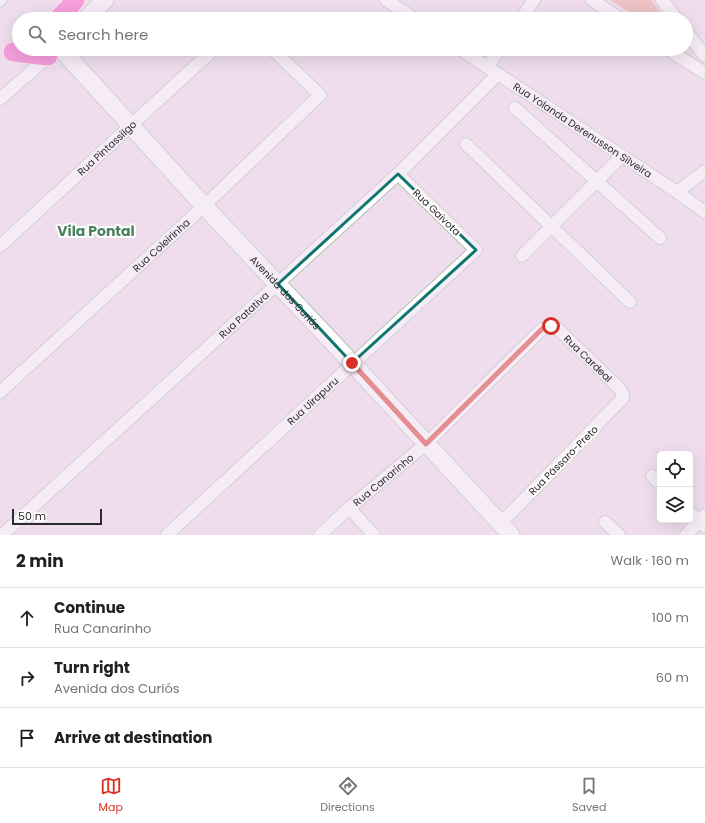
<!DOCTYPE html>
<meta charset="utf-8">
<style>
body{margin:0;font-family:Poppins,sans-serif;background:#f2f2f2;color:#202124}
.controls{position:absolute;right:12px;bottom:12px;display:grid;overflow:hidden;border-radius:6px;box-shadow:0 4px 16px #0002}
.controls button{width:36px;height:36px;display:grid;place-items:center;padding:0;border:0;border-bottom:1px solid #e0e0e0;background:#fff;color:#202124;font:20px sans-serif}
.scale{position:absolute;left:12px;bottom:10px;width:90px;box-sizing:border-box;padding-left:4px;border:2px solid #2c2c2c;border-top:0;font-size:11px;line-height:14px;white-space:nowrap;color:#2c2c2c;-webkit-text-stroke:3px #fff;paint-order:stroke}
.stop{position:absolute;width:12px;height:12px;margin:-9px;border:3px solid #d93025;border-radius:50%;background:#fff}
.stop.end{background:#d93025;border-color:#fff;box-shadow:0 1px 4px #0008}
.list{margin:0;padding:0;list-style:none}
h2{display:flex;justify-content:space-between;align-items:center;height:52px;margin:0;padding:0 16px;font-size:17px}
h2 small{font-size:13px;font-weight:400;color:#757577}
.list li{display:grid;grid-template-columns:26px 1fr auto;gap:12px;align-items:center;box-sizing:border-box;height:60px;padding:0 16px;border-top:1px solid #e0e0e0}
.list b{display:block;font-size:15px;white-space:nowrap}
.list p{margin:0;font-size:13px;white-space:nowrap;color:#757577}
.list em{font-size:13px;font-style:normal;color:#757577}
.icon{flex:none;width:22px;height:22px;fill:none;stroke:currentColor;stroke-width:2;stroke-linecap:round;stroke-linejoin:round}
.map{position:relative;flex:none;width:705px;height:535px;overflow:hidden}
.search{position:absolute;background:#fff;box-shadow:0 4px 16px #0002;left:12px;right:12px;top:12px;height:44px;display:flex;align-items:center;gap:10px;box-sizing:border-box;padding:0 14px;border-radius:22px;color:#757577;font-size:15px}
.sheet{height:232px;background:#fff}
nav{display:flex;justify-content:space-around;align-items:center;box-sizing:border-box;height:56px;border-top:1px solid #e0e0e0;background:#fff;font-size:11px;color:#757577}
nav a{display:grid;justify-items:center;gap:2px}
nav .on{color:#d93025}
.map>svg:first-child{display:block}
</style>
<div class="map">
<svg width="705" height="535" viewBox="0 0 705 535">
<rect width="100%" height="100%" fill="#efdded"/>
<polygon fill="#eba594" points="610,0 651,0 666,19 640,19"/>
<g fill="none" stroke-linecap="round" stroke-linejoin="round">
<g stroke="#b1c1b6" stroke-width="8">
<polyline id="lane" points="0,4 4,0"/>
</g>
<g stroke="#b1c1b6" stroke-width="14">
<g id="street">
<polyline points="386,0 415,19"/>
<polyline points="592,0 621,19"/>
<polyline points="662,0 677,19"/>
<polyline points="521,19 534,0"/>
<polyline points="686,31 705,56"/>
<path id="s1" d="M 460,49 L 677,192 L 705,212"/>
<polyline points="667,49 705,73"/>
<polyline points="487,67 500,49"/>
<polyline points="0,99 50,55"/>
<polyline points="515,108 660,238"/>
<polyline points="466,144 630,302"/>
<polyline points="677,192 705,171"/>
<path id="s2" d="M 0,246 L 214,49"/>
<polyline points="522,256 622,156"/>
<path id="s3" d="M 0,392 L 204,206 L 320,95 L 272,49"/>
<polyline points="652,476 660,484"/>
<polyline points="349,508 374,535"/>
<polyline points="690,513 704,526"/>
<polyline points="605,522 619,535"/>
<path id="s4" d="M 2,535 L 398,174 L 498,74"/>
<path id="s5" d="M 167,535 L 476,250 L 398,174"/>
<path id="s6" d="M 320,535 L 349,508 L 426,444 L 542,329 C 549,325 553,326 559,330 L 620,389 L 623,395 L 623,398 L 500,524"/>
<polyline points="686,535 705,515"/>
</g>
</g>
<g stroke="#b1c1b6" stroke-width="19">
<g id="secondary">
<polyline points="86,19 105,0"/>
<path id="s7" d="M 61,49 L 204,206 L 352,363 L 511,535"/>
</g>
</g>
<g stroke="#fff" stroke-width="21">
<g id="primary">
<polyline points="58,19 68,9 75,0"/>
<polyline points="13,52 48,56"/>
</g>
</g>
<use href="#lane" stroke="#fff" stroke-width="6"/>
<use href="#street" stroke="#fff" stroke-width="12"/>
<use href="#secondary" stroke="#fff" stroke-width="17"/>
<use href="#primary" stroke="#ff52ca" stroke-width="19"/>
</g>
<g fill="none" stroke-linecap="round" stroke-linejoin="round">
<polyline stroke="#d93025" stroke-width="5" points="352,363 426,444 542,329 551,326"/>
</g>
<path d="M0 0H705V535H0ZM 398,174 L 476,250 L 352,363 L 278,284 Z" fill="#efdded" fill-opacity=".55" fill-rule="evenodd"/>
<path fill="none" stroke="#0f766e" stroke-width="3" stroke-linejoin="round" d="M 398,174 L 476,250 L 352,363 L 278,284 Z"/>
<g text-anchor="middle" stroke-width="4" stroke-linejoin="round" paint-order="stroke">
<g font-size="10" fill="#2c2c2c" stroke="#fff">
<text dy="4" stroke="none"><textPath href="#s1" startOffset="147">Rua Yolanda Derenusson Silveira</textPath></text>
<text dy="4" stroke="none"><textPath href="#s2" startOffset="145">Rua Pintassilgo</textPath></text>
<text transform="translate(437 212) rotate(44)" y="4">Rua Gaivota</text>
<text dy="4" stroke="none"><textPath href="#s3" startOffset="218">Rua Coleirinha</textPath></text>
<text dy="4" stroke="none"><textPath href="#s7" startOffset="331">Avenida dos Curiós</textPath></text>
<text dy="4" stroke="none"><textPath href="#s4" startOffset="327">Rua Patativa</textPath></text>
<text dy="4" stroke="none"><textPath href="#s6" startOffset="362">Rua Cardeal</textPath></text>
<text dy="4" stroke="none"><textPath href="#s5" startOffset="198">Rua Uirapuru</textPath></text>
<text transform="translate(563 460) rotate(-45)" y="4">Rua Pássaro-Preto</text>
<text dy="4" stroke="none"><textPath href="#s6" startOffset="84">Rua Canarinho</textPath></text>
</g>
<g font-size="14" font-weight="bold" fill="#47825c" stroke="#fff">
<text x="96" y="236">Vila Pontal</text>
</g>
</g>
</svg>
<div class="controls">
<button><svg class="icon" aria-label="locate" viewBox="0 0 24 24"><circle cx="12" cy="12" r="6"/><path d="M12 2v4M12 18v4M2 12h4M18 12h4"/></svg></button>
<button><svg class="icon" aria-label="layers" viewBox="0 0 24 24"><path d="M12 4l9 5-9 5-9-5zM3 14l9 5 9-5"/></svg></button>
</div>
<div class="scale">50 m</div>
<div class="stop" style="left:551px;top:326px"></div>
<div class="stop end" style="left:352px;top:363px"></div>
<div class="search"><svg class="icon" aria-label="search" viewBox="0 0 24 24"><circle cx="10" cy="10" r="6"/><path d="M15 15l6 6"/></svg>Search here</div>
</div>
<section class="sheet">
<h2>2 min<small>Walk · 160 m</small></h2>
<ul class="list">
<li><svg class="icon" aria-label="ahead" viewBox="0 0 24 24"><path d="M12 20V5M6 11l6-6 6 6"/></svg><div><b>Continue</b><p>Rua Canarinho</p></div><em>100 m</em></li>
<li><svg class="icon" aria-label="right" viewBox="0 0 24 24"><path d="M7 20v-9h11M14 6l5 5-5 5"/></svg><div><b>Turn right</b><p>Avenida dos Curiós</p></div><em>60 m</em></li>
<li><svg class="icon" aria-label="arrive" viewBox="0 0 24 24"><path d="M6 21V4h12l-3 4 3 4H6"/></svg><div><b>Arrive at destination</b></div></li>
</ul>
</section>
<nav>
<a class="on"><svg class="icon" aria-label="map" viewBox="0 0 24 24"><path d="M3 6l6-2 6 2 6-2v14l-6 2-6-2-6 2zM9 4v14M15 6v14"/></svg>Map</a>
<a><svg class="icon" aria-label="directions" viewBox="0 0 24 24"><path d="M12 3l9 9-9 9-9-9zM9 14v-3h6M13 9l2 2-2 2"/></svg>Directions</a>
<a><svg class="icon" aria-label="saved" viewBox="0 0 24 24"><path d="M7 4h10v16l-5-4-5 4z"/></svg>Saved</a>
</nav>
